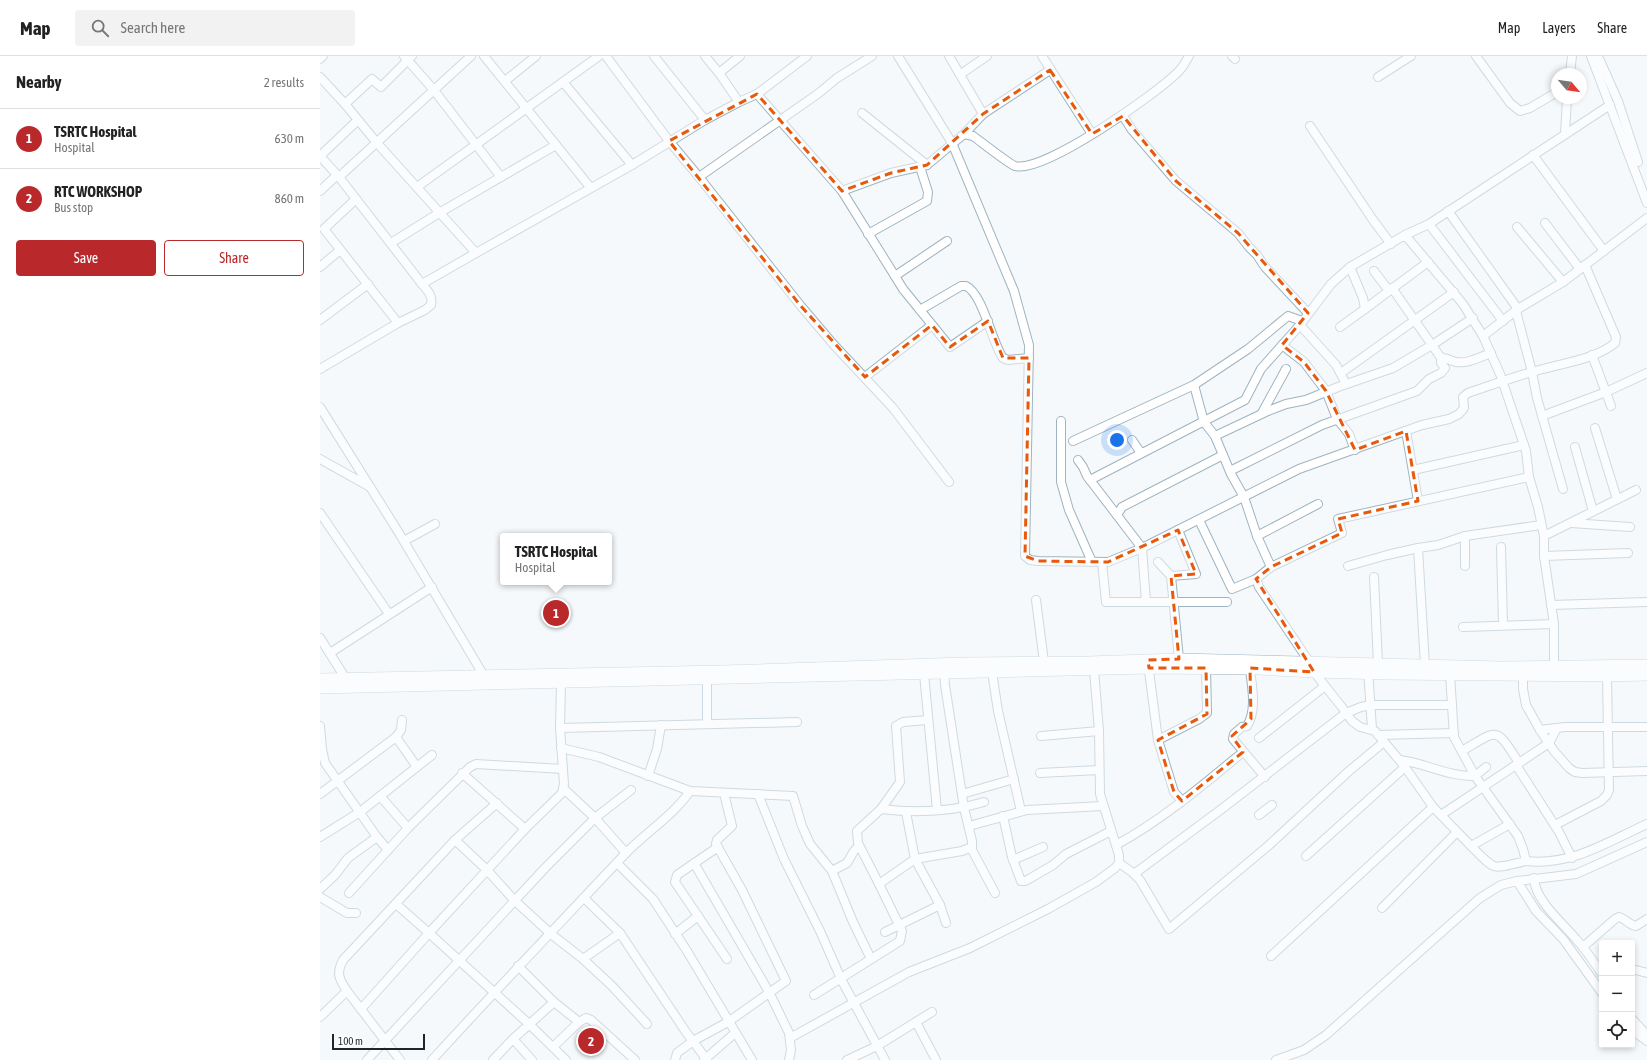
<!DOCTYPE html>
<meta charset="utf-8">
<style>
body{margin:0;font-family:"Asap Condensed",sans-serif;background:#f2f2f2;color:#222}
.controls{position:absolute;right:12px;bottom:12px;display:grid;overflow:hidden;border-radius:4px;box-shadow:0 2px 6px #0003}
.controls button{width:36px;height:36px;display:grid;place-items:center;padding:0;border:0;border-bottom:1px solid #e0e0e0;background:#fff;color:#222;font:20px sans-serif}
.compass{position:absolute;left:1231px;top:12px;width:36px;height:36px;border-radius:50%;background:#fff;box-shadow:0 2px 6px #0003;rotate:119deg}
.scale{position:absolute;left:12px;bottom:10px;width:93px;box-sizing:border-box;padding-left:4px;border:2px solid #1d262b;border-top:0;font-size:11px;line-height:14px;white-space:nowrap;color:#1d262b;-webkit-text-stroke:3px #fff;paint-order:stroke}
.you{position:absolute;left:797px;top:384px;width:14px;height:14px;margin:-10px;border:3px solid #fff;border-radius:50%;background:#1a73e8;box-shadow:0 0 0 6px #1a73e833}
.badge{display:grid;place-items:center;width:26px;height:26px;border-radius:50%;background:#b9292b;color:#fff;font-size:13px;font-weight:700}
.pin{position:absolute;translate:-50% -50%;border:2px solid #fff;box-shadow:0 1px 4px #0006}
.popup{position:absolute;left:180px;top:477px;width:112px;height:52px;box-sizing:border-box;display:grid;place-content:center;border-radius:4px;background:#fff;filter:drop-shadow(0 1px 3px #0005);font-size:13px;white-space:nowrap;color:#767676}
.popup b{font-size:15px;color:#222}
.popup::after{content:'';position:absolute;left:50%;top:100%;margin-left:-8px;border:8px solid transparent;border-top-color:#fff}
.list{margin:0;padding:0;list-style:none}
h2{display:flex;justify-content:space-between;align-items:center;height:52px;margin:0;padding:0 16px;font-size:17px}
h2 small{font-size:13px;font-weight:400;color:#767676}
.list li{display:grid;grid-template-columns:26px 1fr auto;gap:12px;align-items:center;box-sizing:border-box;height:60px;padding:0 16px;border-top:1px solid #e0e0e0}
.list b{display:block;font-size:15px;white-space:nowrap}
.list p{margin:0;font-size:13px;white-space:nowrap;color:#767676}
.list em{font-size:13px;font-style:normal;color:#767676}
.actions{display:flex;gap:8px;padding:12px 16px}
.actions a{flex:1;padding:9px 0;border:1px solid #b9292b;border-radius:4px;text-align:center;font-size:14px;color:#b9292b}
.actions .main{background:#b9292b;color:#fff}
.icon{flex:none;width:22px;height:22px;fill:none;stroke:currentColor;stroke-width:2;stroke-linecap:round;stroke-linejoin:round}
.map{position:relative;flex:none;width:1327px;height:1004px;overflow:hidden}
header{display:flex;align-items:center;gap:24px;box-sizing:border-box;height:56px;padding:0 20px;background:#fff;border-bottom:1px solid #e0e0e0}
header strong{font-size:19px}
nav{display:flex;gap:22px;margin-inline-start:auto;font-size:14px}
.search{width:280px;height:36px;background:#f2f2f2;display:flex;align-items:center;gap:10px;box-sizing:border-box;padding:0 14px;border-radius:4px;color:#767676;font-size:15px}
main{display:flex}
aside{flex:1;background:#fff}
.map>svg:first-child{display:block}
</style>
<header>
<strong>Map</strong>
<div class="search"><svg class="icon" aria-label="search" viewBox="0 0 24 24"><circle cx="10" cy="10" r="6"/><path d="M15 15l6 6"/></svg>Search here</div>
<nav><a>Map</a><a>Layers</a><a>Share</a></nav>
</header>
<main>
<aside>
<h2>Nearby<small>2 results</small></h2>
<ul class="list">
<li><span class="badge">1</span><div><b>TSRTC Hospital</b><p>Hospital</p></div><em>630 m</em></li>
<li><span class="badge">2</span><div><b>RTC WORKSHOP</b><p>Bus stop</p></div><em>860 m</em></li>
</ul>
<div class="actions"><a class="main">Save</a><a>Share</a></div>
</aside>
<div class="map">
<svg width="1327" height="1004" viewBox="0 0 1327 1004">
<rect width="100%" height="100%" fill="#f5f9fc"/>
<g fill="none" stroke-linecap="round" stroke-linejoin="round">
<g stroke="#9eb4c1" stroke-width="10">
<g id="minor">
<polyline points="84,0 113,33 181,121"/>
<polyline points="164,0 270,131"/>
<polyline points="286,0 349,85 379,121 480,249 514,289 573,352 629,426"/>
<polyline points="334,0 385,64"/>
<polyline points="385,0 399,17 420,0"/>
<path d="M 578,0 L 632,87 L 694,235 L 709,289 L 705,500 L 710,504 L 718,505 L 788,506 L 822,492 L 979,413 L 1102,369 L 1129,363 L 1139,358 L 1144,352 L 1143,341 L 1148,337 C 1169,330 1190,322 1212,316 C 1237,308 1275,304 1295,287 L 1296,281 L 1265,209"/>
<polyline points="629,0 663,58"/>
<polyline points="722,0 772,78"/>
<polyline points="912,0 915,3"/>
<polyline points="1156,0 1190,47 1200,55 1210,52 1237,36"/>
<polyline points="1271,0 1327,147"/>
<polyline points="1278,0 1298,45 1318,106"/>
<polyline points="0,3 3,0"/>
<polyline points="399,17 419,46"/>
<polyline points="641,18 667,0"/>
<polyline points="1250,18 1252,0"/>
<path d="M 0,21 L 25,48 L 57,87 L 156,197 L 102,228 C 108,235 113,240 111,249 L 105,254 L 78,267 L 0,313"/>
<polyline points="1058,21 1091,0"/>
<polyline points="185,25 216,0"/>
<polyline points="243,26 312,109"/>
<polyline points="437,38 522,135 583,233 630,291 668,265"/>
<polyline points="25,48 52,23 61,31 92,0"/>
<polyline points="542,57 607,109"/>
<polyline points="803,60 812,74 856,125 918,177 929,191 937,199 945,211 988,257"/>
<polyline points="990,70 1053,164 1071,188"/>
<polyline points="644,78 663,58 730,14"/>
<polyline points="1245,78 1247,42"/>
<polyline points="1213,99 1284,195"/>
<polyline points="0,100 19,121 102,228"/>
<polyline points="0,100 38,64"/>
<polyline points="19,121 151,0"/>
<polyline points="379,121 499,37 517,22 552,0"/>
<polyline points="97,131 279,0"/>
<polyline points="0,135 17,119"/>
<path d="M 522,135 L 571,117 L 607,109 L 644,78 L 653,80 C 660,85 689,108 695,110 C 723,118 838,37 859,15 C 863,11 866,5 869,0"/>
<polyline points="36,143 4,173 78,267"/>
<polyline points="1128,155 1198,253"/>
<polyline points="1225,167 1260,213"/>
<polyline points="1109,168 1183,265"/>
<polyline points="1197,171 1243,226"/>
<polyline points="548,178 607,145 608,136 600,111"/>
<polyline points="1085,179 1109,168 1290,49"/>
<polyline points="71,187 119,157 236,89"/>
<polyline points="156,197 312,109 385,64 419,46 437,38 487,0"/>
<polyline points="0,211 20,194"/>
<polyline points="575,220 627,185"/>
<polyline points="1072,232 1121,302"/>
<polyline points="1069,235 1108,206"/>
<polyline points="1045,253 1069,235 1054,215"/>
<path d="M 600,254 L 641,230 L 646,230 C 663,238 672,287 683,302 L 688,304 L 709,302"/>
<polyline points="1196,255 1212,316 1217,342 1243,433"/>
<polyline points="0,264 48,228"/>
<polyline points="980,269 1016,309 1026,328"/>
<polyline points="1020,271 1045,253 1043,242 1030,211"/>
<polyline points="1163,280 1198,253 1243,226 1327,162"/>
<polyline points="962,289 984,306 1006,335 1017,363 1029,378 1035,394"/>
<polyline points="1272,299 1291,350"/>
<polyline points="1021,317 1134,236"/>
<polyline points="545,321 612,269"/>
<polyline points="874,329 884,366 895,380 911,418 924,441 937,480 951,511"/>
<polyline points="0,351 79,477 164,620"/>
<polyline points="942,357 966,313"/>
<polyline points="1222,360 1286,336 1327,317"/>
<polyline points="741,365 741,426 749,454 772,506"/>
<polyline points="1275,372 1297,443"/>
<polyline points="1086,375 1098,445"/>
<polyline points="895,380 948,355 966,348 986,344 1018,331 1073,312 1112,289 1153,262"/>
<polyline points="812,384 821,397"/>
<polyline points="753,385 874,329 928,293 968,260 982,265"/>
<polyline points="1255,391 1273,455"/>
<polyline points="0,403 50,431"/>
<polyline points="758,404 763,411 767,420 822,492 826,546"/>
<polyline points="1093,414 1204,389"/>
<path d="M 910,415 L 1002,369 L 1097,335 L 1109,323 L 1121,317 L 1125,312 L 1121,307 L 1121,302 C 1127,301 1130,305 1136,306 C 1148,308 1160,301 1171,297"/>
<polyline points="770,424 925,344 941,313 980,269 1011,228 1030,211 1085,179 1143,248 1163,280 1180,318 1206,395 1209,421 1218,451 1224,480 1224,500 1234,568 1234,609"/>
<polyline points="0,457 69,558"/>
<polyline points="797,459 802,451 903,399"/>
<polyline points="879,464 912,533 936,523"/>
<polyline points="1251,467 1310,471"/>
<polyline points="937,480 998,448"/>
<polyline points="1224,480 1316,434"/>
<polyline points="84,485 115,468"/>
<polyline points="1181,491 1183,568"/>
<polyline points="1224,500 1308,497"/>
<polyline points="782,506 786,546 907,546"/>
<polyline points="838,506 851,520 859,603"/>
<polyline points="1028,510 1067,499 1098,492"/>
<polyline points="1145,510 1145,480"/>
<polyline points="851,520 876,518 858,474"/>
<polyline points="1054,521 1058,608"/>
<polyline points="716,544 724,606"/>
<polyline points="1231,549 1327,546"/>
<polyline points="1143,571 1234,568"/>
<polyline points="0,582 26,623"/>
<polyline points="10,597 112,531"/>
<polyline points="828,607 838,684 854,736 862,745"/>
<polyline points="1105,609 1098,492 1118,489 1145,480 1221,469"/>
<path d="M 930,613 C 932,631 937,654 927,670 L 922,671 L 914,678 L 913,683 L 945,721"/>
<polyline points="1048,613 1052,673"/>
<polyline points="672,616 678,655 701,755"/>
<polyline points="604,618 617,754"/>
<path d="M 1130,618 L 1134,681 L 1155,720 L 1198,780 L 1203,793 L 1206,805 C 1171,813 1177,816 1151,790"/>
<polyline points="1203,618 1203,633 1206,649 1220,674 1234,695 1249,712 1255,716 1262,717 1327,715"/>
<polyline points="608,664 583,666 576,670 580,726 561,753 537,775 538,787 559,828 595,803 642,795 652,791 652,785 644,752 625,629 624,612"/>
<polyline points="387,668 387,623"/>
<polyline points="0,670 2,693 5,707 57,781 28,802 15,819 0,833"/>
<polyline points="240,672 477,666"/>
<polyline points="1220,674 1245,671 1327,671"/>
<polyline points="1058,679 1134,677"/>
<polyline points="721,680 779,675"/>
<polyline points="76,681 97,711"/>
<polyline points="939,682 1005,630"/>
<polyline points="838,684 879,663 887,657 886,612"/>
<polyline points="241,692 279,701 370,735 473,740 482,770 490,788 512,815 533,866 551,903"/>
<path d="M 1142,695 C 1179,673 1175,670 1199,707"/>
<path d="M 1080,704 C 1105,707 1129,721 1155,720 L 1166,711"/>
<polyline points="1196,709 1239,776 1252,802"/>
<polyline points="142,717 205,773"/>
<polyline points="720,717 779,714"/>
<polyline points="328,720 337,693 341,669"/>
<polyline points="244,733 275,762 306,797"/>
<polyline points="0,738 76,681 81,674 82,664"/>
<polyline points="438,738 464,803 500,875 522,925 565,1004"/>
<polyline points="642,738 694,723"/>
<polyline points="60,740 88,772"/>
<path d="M 561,753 C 595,757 631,756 664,746"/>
<polyline points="586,756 595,803 620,849 626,867"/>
<polyline points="939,759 952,749"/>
<polyline points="1121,759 1229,687 1237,672"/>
<polyline points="683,760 692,801 701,825 705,825 709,823 733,809 746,798 791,775"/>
<polyline points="1190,768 1151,790 1113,751 1085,711 1055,675 1040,671 1032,665 1021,650 994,616 990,607 939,531 936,523 951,511 1022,477 1018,463 1209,421"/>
<polyline points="1235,769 1281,745 1287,739 1289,734 1287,620"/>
<polyline points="649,770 707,754 783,750"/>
<polyline points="0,781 40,756 112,699"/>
<polyline points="57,781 68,794"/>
<polyline points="135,784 167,814 194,844 231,878 263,903 300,877"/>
<path d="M 796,789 C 842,764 883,729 923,696"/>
<polyline points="398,791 357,819 355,826 407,903"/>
<polyline points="651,792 675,837"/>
<polyline points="986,800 1085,711"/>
<polyline points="693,804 723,791"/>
<path d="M 1206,805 C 1252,810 1287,786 1327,768"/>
<polyline points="297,807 333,843 367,895 432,1004"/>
<polyline points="374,807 449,936 469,977 471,994 469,1004"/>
<polyline points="799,807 812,816 820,824 849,873 948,790 1029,715 1064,686"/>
<polyline points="512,815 527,807 534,795 539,790"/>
<polyline points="814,818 903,752 1026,657 1041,651 1051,649 1132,649"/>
<path d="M 1214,822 C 1215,845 1242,866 1256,883 C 1266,894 1274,906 1282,918"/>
<polyline points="1197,825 1216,855 1243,883 1282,937"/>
<polyline points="29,837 88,772 150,711 156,708 243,713"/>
<polyline points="0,841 27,857 36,857"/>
<polyline points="264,842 300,877 366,976 387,1004"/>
<polyline points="76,848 109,877 205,773 242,737 244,728 240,672 241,627"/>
<polyline points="1062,852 1137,776"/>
<polyline points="565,876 620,849"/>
<polyline points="355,878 378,860"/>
<path d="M 1263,891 L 1295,863 L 1299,861 C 1306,863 1309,869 1316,870 L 1327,863"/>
<polyline points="951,900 1113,751"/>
<polyline points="263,903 292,930 327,968"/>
<polyline points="198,910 234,946 259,966"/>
<polyline points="1312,913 1327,917"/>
<polyline points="27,935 80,1004"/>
<polyline points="494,939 580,885 582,875 559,828"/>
<polyline points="41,953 109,877 209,968 246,1004"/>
<path d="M 0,961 L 27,935 C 19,923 16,917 23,904 L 135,784 L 177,747"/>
<polyline points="1312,963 1327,979"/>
<polyline points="596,966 616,1004"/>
<polyline points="1312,974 1327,985"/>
<polyline points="470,982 589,916 650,892 728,853 776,826 795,812 799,807 799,799 780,738 779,675 774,614"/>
<polyline points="193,983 212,1004"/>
<polyline points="233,991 259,966 266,962 271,964 315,1004"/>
<polyline points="47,1004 225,812 275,762 311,734"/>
<path d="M 112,1004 C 176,934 240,867 305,798 C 326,776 353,760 370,735"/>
<polyline points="173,1004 193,983 234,946"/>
<polyline points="355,1004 357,997 373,985 408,966 466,925 422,834 396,788 397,784 412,770 404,737"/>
<polyline points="384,1004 415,977"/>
<polyline points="527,1004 557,990 612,956"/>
<polyline points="956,1004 984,994 1006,979 1160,842 1181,829 1197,825 1256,818 1327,786"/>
</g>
</g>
<g stroke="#9eb4c1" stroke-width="12">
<g id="highway">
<polyline points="0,623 403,615 643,607 768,606 859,603 1180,611 1327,609"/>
<polyline points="0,632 829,612 938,613 994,616 1064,618 1287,620 1327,619"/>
</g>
</g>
<use href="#minor" stroke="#fff" stroke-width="8"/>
<use href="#highway" stroke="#fff" stroke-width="11"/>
</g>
<path d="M0 0H1327V1004H0ZM 730,14 L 772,78 L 803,60 L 856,125 L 918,177 L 988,257 L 962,289 L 984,306 L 1006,335 L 1035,394 L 1086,375 L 1098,445 L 1018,463 L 1022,477 L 951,511 L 936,523 L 994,616 L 930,612 L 931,663 L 912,680 L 923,696 L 862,745 L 854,736 L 838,684 L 887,658 L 886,612 L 829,612 L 828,604 L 859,603 L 851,520 L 876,518 L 858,474 L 788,506 L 718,505 L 705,500 L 709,302 L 683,302 L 668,265 L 630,291 L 612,269 L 545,321 L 480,249 L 349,85 L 437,38 L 522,135 L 571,117 L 607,109 L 663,58 Z" fill="#f5f9fc" fill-opacity=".55" fill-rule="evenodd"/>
<path fill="none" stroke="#e8590c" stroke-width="3" stroke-dasharray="8 5" stroke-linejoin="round" d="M 730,14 L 772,78 L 803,60 L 856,125 L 918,177 L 988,257 L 962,289 L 984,306 L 1006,335 L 1035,394 L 1086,375 L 1098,445 L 1018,463 L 1022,477 L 951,511 L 936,523 L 994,616 L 930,612 L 931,663 L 912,680 L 923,696 L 862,745 L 854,736 L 838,684 L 887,658 L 886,612 L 829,612 L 828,604 L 859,603 L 851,520 L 876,518 L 858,474 L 788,506 L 718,505 L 705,500 L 709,302 L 683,302 L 668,265 L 630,291 L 612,269 L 545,321 L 480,249 L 349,85 L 437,38 L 522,135 L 571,117 L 607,109 L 663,58 Z"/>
</svg>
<div class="controls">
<button>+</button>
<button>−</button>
<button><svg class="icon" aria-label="locate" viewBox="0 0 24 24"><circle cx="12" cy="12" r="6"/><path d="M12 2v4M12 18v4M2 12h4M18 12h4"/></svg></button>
</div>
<svg class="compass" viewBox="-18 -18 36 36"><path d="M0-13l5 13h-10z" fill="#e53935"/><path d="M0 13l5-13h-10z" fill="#767676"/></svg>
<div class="scale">100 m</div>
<div class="you"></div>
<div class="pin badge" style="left:236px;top:557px">1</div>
<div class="popup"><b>TSRTC Hospital</b>Hospital</div>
<div class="pin badge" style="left:271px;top:985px">2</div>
</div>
</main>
